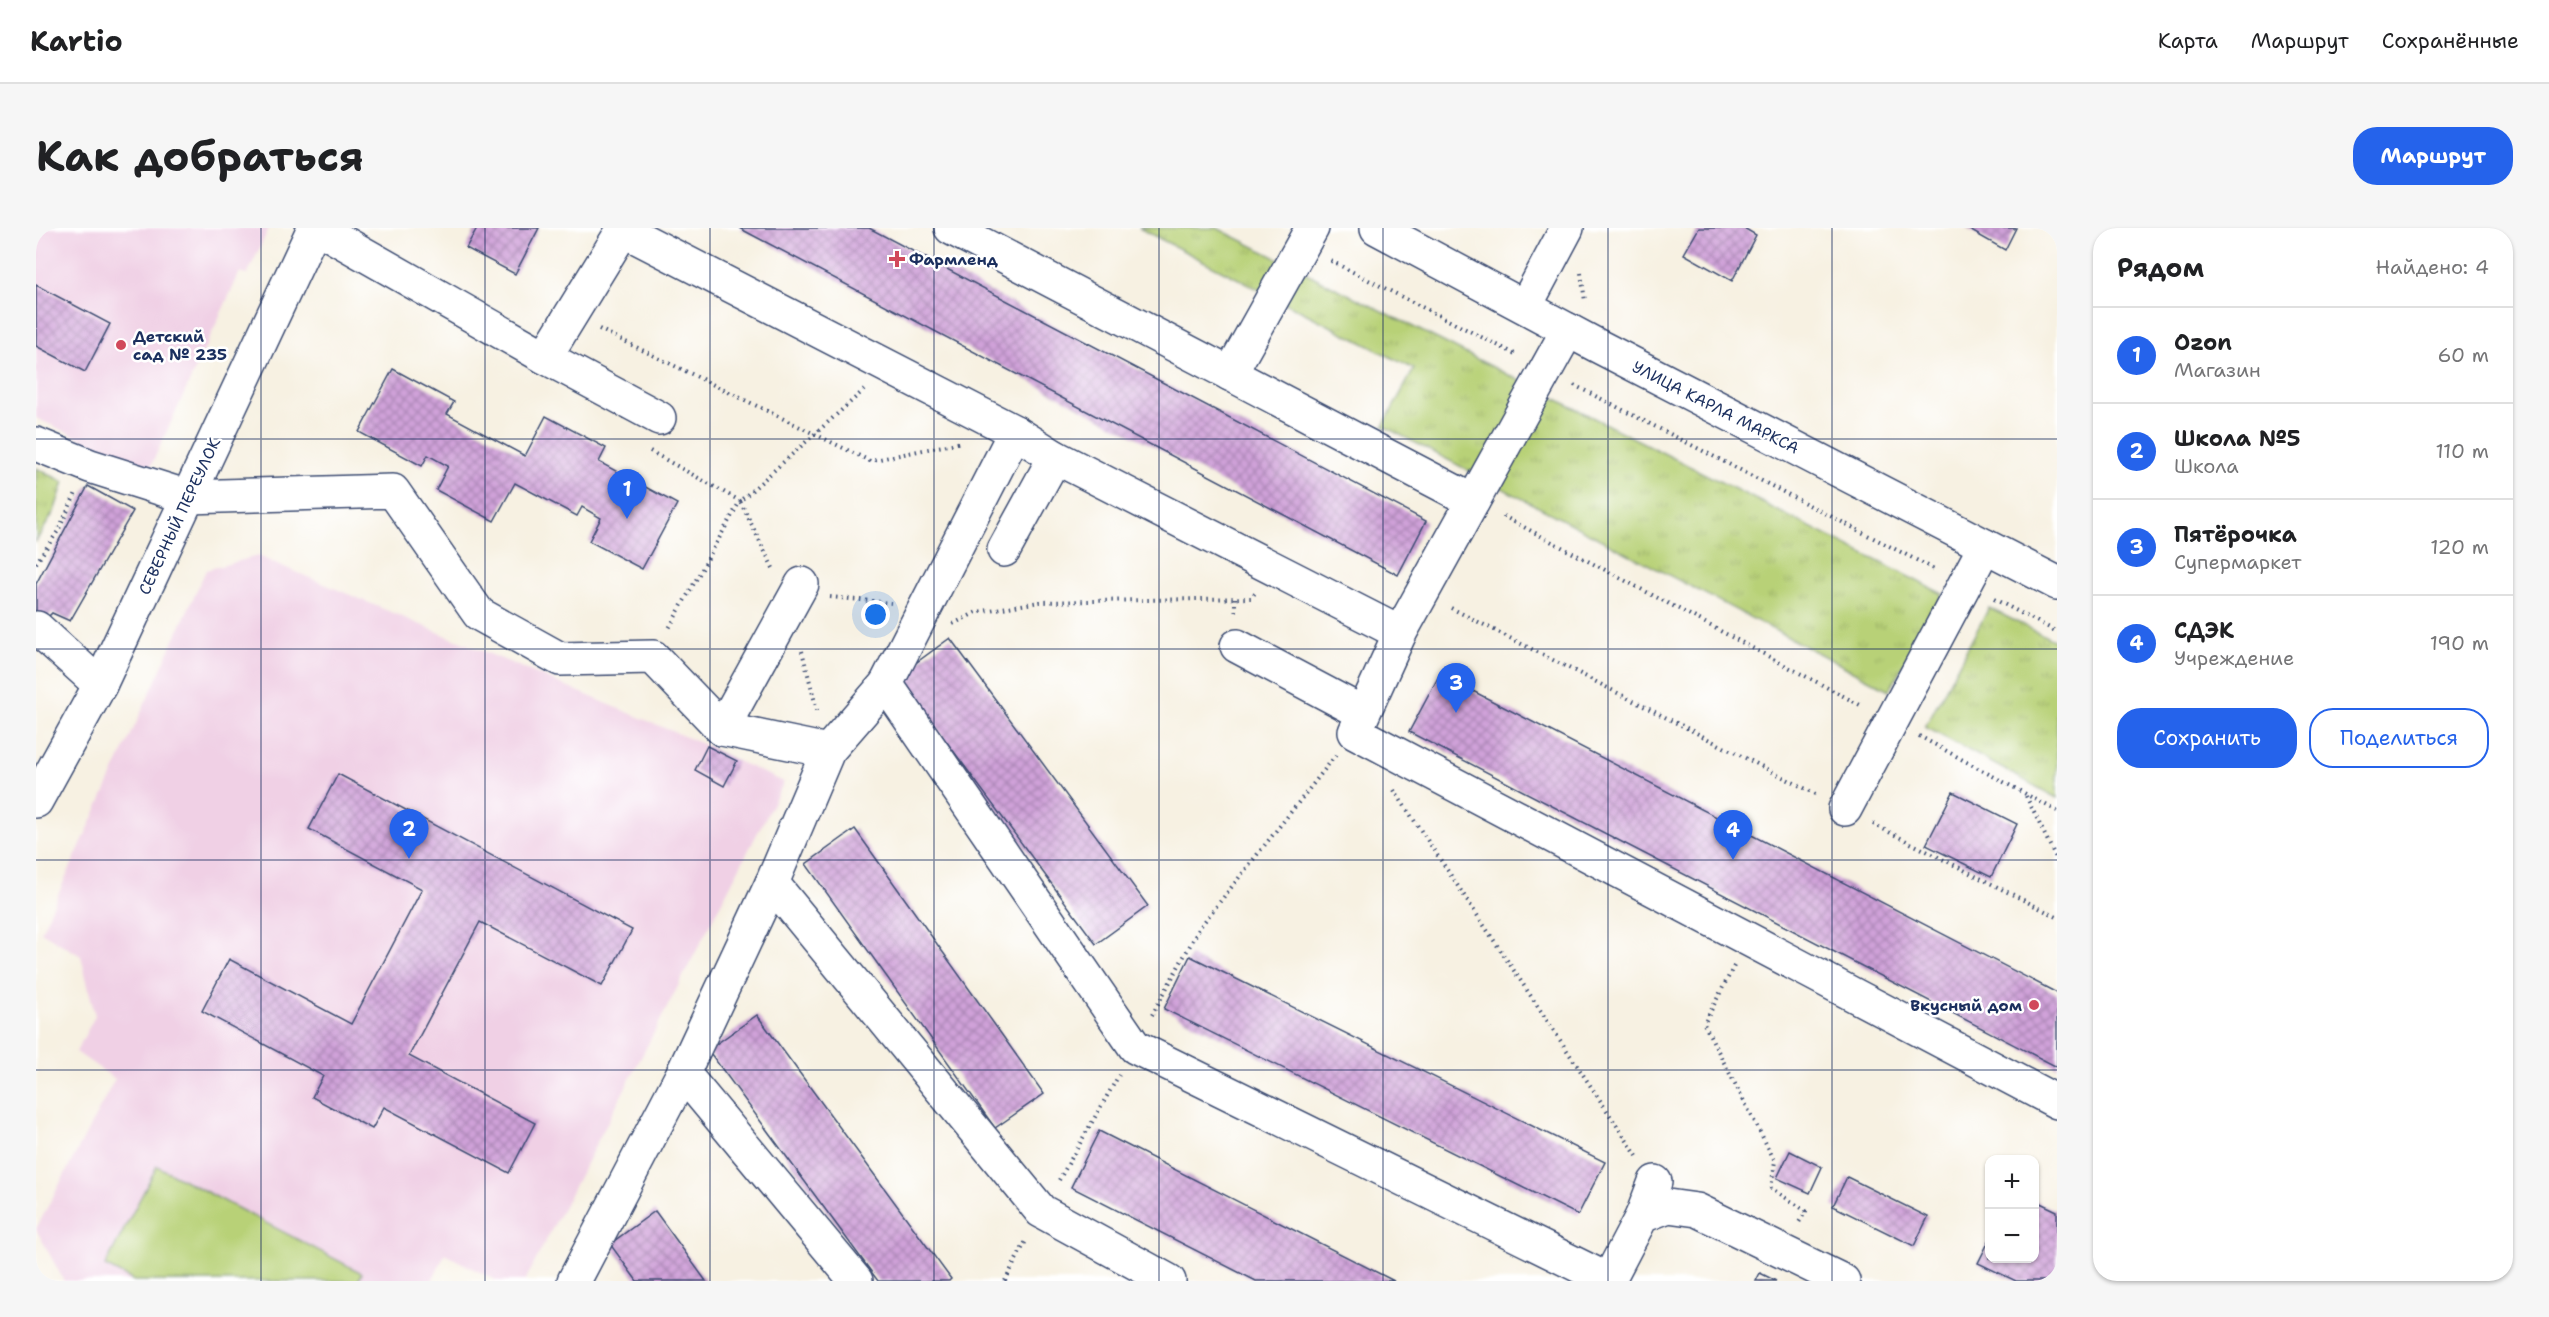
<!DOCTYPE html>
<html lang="ru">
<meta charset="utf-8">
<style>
body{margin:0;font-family:"Shantell Sans",sans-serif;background:#f6f6f6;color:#202124}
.controls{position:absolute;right:18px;bottom:18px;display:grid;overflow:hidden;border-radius:12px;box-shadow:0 2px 4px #0004}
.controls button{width:54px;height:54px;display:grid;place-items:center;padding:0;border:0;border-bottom:2px solid #e0e0e0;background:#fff;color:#202124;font:30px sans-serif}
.you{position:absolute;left:840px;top:387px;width:21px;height:21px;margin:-15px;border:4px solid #fff;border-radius:50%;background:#1a73e8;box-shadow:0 0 0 9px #1a73e833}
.badge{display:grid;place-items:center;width:39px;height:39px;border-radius:50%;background:#2563eb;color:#fff;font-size:20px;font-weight:700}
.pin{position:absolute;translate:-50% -50px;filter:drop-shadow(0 2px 3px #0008)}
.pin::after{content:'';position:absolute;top:32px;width:21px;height:18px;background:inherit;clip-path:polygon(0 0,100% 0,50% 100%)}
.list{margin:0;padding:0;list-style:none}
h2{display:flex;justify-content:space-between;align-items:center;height:78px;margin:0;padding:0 24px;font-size:26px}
h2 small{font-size:20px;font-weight:400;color:#757577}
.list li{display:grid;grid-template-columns:39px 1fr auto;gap:18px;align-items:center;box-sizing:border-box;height:96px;padding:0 24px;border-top:2px solid #e0e0e0}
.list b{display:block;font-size:22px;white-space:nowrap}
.list p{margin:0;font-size:20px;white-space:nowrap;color:#757577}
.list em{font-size:20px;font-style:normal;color:#757577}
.actions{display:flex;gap:12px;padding:18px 24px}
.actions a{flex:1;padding:14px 0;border:2px solid #2563eb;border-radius:24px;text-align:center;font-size:21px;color:#2563eb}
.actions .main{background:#2563eb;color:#fff}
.map{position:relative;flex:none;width:2021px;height:1053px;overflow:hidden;border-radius:24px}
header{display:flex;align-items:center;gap:36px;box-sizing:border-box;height:84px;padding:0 30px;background:#fff;border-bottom:2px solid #e0e0e0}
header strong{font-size:28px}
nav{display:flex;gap:33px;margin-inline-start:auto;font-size:21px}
.intro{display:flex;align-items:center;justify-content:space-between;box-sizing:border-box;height:144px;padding:0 36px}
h1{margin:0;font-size:42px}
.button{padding:15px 27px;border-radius:24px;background:#2563eb;color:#fff;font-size:21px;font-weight:700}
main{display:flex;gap:36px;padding:0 36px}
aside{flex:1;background:#fff;border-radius:24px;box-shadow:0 2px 4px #0004}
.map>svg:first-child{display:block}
</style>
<header>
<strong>Kartio</strong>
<nav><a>Карта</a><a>Маршрут</a><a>Сохранённые</a></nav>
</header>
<div class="intro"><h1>Как добраться</h1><a class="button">Маршрут</a></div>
<main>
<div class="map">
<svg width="2021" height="1053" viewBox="0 0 2021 1053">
<defs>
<pattern id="grass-tufts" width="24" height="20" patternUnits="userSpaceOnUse" patternTransform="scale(1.5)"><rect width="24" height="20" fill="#b8d177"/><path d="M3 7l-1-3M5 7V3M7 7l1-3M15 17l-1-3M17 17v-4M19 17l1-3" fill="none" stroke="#9eb469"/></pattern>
<pattern id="building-cross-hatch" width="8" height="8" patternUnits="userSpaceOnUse" patternTransform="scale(1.5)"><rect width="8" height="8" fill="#d0a2d9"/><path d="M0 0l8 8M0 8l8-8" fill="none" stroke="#a884b3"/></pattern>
</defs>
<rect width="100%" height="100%" fill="#fff"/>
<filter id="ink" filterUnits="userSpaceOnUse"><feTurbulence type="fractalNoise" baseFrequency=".0167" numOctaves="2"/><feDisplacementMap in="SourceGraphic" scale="12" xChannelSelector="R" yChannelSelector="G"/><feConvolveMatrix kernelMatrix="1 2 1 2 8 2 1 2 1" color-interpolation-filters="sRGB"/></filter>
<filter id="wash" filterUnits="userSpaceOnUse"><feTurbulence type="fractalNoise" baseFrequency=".008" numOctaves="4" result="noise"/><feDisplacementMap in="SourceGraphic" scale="24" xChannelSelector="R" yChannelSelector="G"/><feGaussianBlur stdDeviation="1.35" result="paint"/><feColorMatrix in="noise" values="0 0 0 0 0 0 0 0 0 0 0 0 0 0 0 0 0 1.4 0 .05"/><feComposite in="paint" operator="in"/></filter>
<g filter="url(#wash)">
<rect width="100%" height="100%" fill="#f7f1e2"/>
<g fill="#f0d0e5">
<polygon points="0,0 233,0 211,47 204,44 113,242 0,190"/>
<polygon points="222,328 671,518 659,542 687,558 701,533 748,554 489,1053 461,1053 409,1026 396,1053 28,1053 0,1001 79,851 40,824 59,788 45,728 5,704 170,342"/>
</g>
<g fill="url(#grass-tufts)" stroke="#6a806a" stroke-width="1.5">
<polygon points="1103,0 1181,0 1907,366 1853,462 1347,198 1378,141"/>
<polygon points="0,240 28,254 18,284 0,313"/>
<polygon points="1953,380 2021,414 2021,570 1889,499"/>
</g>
<polygon fill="#b8d177" stroke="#6a806a" stroke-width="1.5" points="121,938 326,1045 322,1053 98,1053 69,1038"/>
<g id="blocks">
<g fill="url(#building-cross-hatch)">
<polygon points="441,0 503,0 479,46 430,20"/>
<polygon points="703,0 833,0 1390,293 1362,347"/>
<polygon points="1663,0 1708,0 1720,7 1696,53 1648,26"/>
<polygon points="1930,0 1980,0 1969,22"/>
<polygon points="0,57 74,96 49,144 0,118"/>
<polygon points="357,141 418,174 411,186 489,228 510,188 570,220 563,234 641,276 606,341 553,313 565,290 546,279 541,288 479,255 458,293 400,262 412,238 392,227 386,238 323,204"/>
<polygon points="52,258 97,283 34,393 16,385 0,401 0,356"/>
<polygon points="914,410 1112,678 1060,716 862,448"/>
<polygon points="1404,446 2021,765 2021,839 1373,504"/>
<polygon points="671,518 701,533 688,558 659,542"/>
<polygon points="302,546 596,702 566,758 444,694 373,828 499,895 473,945 348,879 336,901 276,869 287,848 166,783 193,731 315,796 386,661 273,601"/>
<polygon points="1917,564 1981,596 1955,649 1890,617"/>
<polygon points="819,601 1008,866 959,900 770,636"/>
<polygon points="1154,728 1569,934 1542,987 1128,781"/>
<polygon points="721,787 915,1051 913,1053 842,1053 672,822"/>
<polygon points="1063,903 1358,1053 1220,1053 1035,959"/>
<polygon points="1754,923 1786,939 1774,965 1741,950"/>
<polygon points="1811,949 1892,989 1878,1018 1797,978"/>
<polygon points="1998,972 2021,983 2021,1053 1980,1053 1942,1035 1954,1011 1954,1030 1998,1030"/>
<polygon points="619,983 670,1053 601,1053 574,1016"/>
<polygon points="1724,1045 1740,1053 1720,1053"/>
</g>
</g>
</g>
<g filter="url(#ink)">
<use href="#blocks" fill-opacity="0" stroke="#3c4c72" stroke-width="1.5"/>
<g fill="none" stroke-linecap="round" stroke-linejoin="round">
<g stroke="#3c4c72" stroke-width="36">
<g id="minor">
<polyline points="282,0 509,129 587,2 979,204 1019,229 1364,405 1532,102"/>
<polyline points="915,0 1437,273"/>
<polyline points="1341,0 1560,117 2021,355"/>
<polyline points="1490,77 1531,0"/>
<polyline points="509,129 623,190"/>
<polyline points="1194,146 1276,0"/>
<polyline points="0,216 54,238 152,269 357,263 443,386 524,431 617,429 686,501 792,523"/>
<polyline points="968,322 1019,229"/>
<polyline points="1,400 64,457"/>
<polyline points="1364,405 1319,504 2021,874"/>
<polyline points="1201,418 1327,485"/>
<polyline points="850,456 1099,819 1572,1052"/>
<polyline points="686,501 766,356"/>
<polyline points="0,573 64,457 278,0"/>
<polyline points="1809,581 1949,318"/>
<polyline points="736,655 1005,983 1133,1053"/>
<polyline points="647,845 820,1053"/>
<polyline points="1606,988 1619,954"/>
<polyline points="538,1053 647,845 736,655 792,523 850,456 979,204"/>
<polyline points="1572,1053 1606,988 1632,978 1661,982 1807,1053"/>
</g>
</g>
<g stroke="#3c4c72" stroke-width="4" stroke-dasharray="1.5 4.5" stroke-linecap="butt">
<polyline points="1295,33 1481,127"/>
<polyline points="1545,45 1549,73"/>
<polyline points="563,101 834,233 926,214"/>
<polyline points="1538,157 1900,342"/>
<polyline points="614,223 704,273 632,402"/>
<polyline points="1467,288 1826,478"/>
<polyline points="0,335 22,303 40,265"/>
<polyline points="737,340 704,273 828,162"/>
<polyline points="794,369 855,375"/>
<polyline points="1199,370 1199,387"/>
<polyline points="1958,371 2021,404"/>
<polyline points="1415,380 1780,566"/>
<polyline points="917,396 941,384 1004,374 1215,370 1219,365"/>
<polyline points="766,423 782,486"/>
<polyline points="1883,508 2021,583"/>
<polyline points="1358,562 1601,928"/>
<polyline points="1990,568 2021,632"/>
<polyline points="1837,596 2021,689"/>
<polyline points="1698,738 1668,796 1739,933 1735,960 1770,983 1762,996"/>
<polyline points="1116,787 1164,699 1300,527"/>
<polyline points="1023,952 1083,847"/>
<polyline points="969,1053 991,1011"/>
</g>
<use href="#minor" stroke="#fff" stroke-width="33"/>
</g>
</g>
<path fill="none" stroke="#1b2f5e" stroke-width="1.5" stroke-opacity="0.55" d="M 225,0 L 225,1053M 449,0 L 449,1053M 674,0 L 674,1053M 898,0 L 898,1053M 1123,0 L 1123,1053M 1347,0 L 1347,1053M 1572,0 L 1572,1053M 1796,0 L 1796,1053M 0,211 L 2021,211M 0,421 L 2021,421M 0,632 L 2021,632M 0,842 L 2021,842"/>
<g fill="#d1495b" stroke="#fff" stroke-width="2">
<path d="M858 22h6v6h6v6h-6v6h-6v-6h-6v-6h6z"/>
<circle cx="85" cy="117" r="6"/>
<circle cx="1998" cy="777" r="6"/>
</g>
<g text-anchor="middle" stroke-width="5" stroke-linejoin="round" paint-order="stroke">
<g font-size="16" font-weight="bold" fill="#1b2f5e" stroke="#fff" text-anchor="start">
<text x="873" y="37">Фармленд</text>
<text x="97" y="114">Детский<tspan x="97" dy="18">сад № 235</tspan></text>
<text x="1986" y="783" text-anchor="end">Вкусный дом</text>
</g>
<g font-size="16" fill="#1b2f5e" stroke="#fff">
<text transform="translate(1680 179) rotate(27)" y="6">УЛИЦА КАРЛА МАРКСА</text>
<text transform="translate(143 288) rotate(-65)" y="6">СЕВЕРНЫЙ ПЕРЕУЛОК</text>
</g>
</g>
</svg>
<div class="controls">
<button>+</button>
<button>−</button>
</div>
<div class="you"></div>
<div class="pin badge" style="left:591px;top:291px">1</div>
<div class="pin badge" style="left:373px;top:631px">2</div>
<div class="pin badge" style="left:1420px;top:485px">3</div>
<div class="pin badge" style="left:1697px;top:632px">4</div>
</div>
<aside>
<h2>Рядом<small>Найдено: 4</small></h2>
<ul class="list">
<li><span class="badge">1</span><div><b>Ozon</b><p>Магазин</p></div><em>60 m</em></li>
<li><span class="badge">2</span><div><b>Школа №5</b><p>Школа</p></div><em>110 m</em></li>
<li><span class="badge">3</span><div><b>Пятёрочка</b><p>Супермаркет</p></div><em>120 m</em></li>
<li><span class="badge">4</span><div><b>СДЭК</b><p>Учреждение</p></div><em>190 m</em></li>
</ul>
<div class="actions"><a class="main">Сохранить</a><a>Поделиться</a></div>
</aside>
</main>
